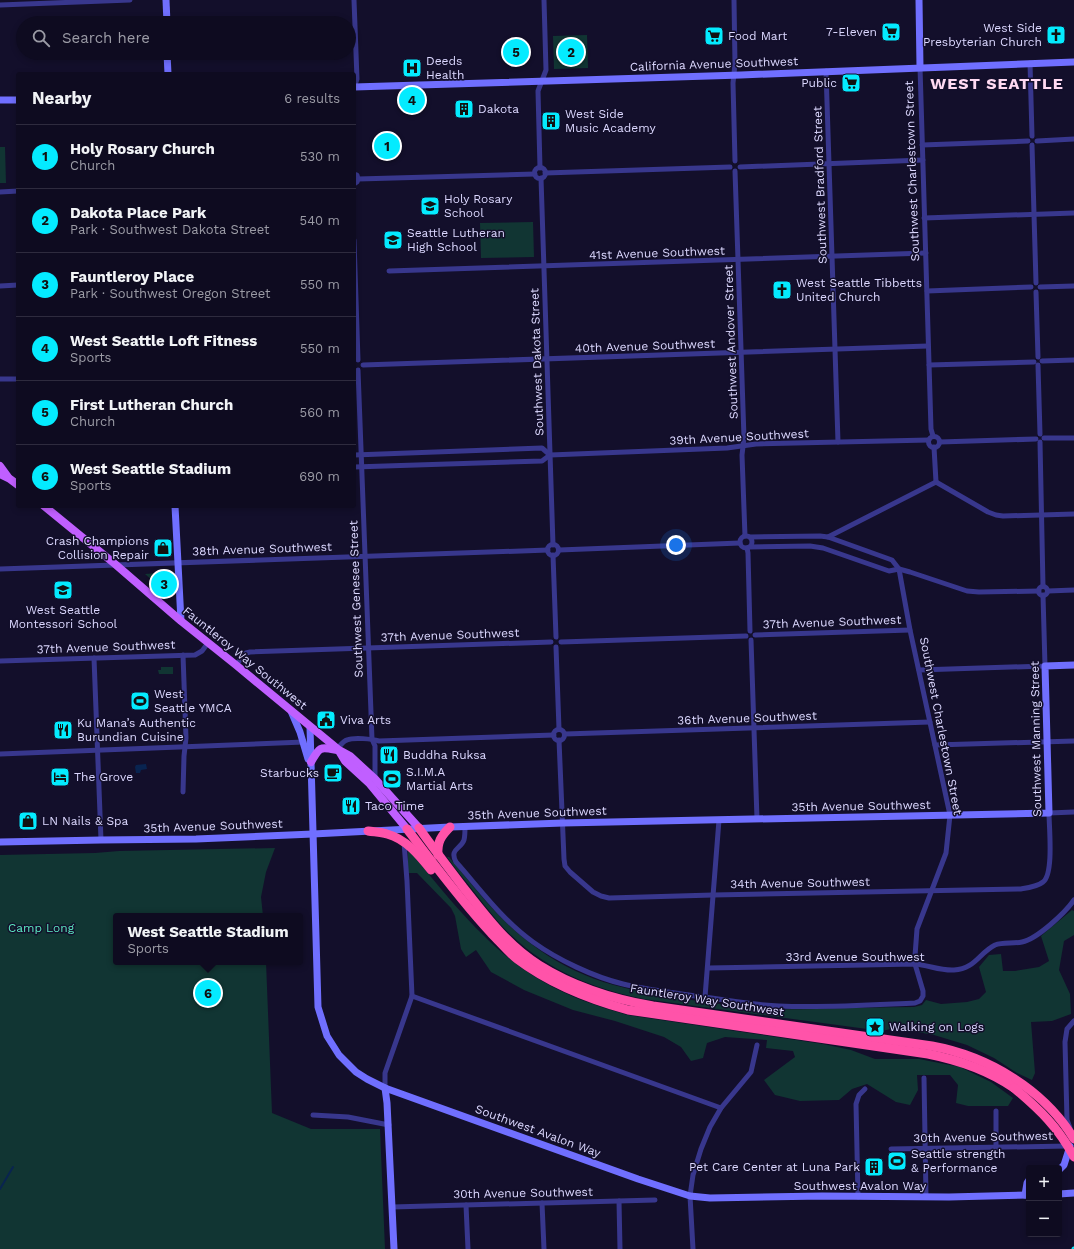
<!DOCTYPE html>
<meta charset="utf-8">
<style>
body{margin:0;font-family:"Work Sans",sans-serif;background:#171429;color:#f1f3f6}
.controls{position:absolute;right:12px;bottom:12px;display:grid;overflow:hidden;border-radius:4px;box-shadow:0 2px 6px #0003}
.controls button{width:36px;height:36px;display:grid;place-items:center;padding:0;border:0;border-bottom:1px solid #2e2b3e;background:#0e0b20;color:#f1f3f6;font:20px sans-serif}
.you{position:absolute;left:676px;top:545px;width:14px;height:14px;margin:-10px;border:3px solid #fff;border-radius:50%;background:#1a73e8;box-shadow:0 0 0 6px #1a73e833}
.badge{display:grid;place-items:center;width:26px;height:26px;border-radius:50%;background:#04ebff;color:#111;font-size:13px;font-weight:700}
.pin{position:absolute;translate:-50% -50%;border:2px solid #fff;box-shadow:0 1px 4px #0006}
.popup{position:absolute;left:113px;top:913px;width:190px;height:52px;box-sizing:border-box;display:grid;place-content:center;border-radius:4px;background:#0e0b20;filter:drop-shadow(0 1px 3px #0005);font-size:13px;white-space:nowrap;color:#9b9ba5}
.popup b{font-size:15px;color:#f1f3f6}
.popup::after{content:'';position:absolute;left:50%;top:100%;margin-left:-8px;border:8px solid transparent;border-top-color:#0e0b20}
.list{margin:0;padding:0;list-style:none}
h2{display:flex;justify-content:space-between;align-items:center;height:52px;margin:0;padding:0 16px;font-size:17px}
h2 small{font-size:13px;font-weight:400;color:#9b9ba5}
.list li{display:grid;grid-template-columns:26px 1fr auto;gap:12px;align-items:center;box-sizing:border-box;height:64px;padding:0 16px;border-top:1px solid #2e2b3e}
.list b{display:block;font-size:15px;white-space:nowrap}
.list p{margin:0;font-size:13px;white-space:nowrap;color:#9b9ba5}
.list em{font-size:13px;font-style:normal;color:#9b9ba5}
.icon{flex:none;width:22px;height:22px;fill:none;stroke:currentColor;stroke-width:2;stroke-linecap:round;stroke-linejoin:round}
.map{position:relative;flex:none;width:1074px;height:1249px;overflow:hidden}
.search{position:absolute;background:#0e0b20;box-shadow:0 2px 6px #0003;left:16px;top:16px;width:340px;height:44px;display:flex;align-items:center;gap:10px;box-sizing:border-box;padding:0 14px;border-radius:22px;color:#9b9ba5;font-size:15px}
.panel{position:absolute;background:#0e0b20;box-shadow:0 2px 6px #0003;left:16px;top:72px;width:340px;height:436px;border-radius:4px}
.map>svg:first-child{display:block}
</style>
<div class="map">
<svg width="1074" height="1249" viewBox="0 0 1074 1249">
<rect width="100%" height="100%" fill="#130f2b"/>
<g fill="#113533">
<polygon points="587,35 588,68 554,69 553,36"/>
<polygon points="0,147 5,147 6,183 0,183"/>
<polygon points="533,222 534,257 481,258 480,223"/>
<polygon points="170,572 172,595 170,596 145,574"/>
<polygon points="161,667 173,667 173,674 159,674 158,670 161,670"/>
<polygon points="275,848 266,872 261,897 263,916 116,916 116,962 266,962 272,1113 311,1129 380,1129 385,1249 0,1249 0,855 95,853 119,851"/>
<path d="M 408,849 C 447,896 489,951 542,981 C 569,997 597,1006 627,1015 L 823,1044 L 851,1050 L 875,1059 L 919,1059 L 960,1067 L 991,1082 L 1013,1098 L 1008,1106 L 968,1106 L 956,1103 L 958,1085 L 950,1075 L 917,1075 L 918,1090 L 910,1105 L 896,1102 L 867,1084 L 852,1089 L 839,1100 L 800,1101 L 775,1095 L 764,1080 L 795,1057 L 793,1051 L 766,1048 L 767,1040 L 725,1037 L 707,1043 L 703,1058 L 691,1061 L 681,1047 L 664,1037 L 615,1021 L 573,1010 L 524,990 L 491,972 L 476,950 L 466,957 L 461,949 L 455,916 L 451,908 L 417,873 L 408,873 Z"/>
<path d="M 447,857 L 449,857 C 474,887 498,919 530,943 C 579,981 625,990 685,999 C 707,1002 731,1006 754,1008 C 775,1010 796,1009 817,1009 C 850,1008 882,1007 914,1007 L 922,1005 L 926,1000 L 941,1004 L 967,1002 L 979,999 L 986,992 L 979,967 L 989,955 L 1001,954 L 1003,971 L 1015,971 L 1039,967 L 1049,961 L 1041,936 L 1072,910 L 1074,911 L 1074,935 L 1064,941 L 1059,970 L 1070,994 L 1071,1014 L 1052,1021 L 1031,1022 L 1035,1073 L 1032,1080 L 1017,1073 L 994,1058 L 967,1045 L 934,1035 L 895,1028 L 882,1031 L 644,999 C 594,989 549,971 511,935 C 498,923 487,908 475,893 C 466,881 456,870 447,857 Z"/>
</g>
<polygon fill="#092450" points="146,764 147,769 141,770 140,773 136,773 135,767 136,765"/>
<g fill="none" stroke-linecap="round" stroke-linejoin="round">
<polyline stroke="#092450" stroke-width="2" points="0,1189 13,1167"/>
<g stroke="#38378d" stroke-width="5">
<polyline points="354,0 357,79 354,88"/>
<polyline points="734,0 735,64 733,83 735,161"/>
<polyline points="0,5 130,0"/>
<polyline points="1030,63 1032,136"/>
<polyline points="920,67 931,429 933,436"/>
<polyline points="826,71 838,442"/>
<polyline points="1037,141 1074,139"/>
<polyline points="922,145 1028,141"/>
<polyline points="1032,145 1036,283"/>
<polyline points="740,167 923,160"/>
<circle cx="540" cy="173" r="5.5"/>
<polyline points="540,168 538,91 546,70 544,0"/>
<polyline points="735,171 744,438 742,455 745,536"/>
<polyline points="545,173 730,167"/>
<polyline points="354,174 357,175 358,179 357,182 354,184"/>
<polyline points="541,178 553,545"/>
<polyline points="358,179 535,174"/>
<polyline points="0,192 18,191"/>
<polyline points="924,218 1074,213"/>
<polyline points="354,240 358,360"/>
<polyline points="389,271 926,253"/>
<polyline points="0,286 18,285"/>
<polyline points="1040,287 1074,286"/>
<polyline points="927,291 1031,287"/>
<polyline points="1036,292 1038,357"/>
<polyline points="1042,361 1074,360"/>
<polyline points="363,365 928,346"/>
<polyline points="929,365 1034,362"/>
<polyline points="1038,365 1040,434"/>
<polyline points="358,370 372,739 375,746 375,779"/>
<polyline points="0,379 18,379"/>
<circle cx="934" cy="442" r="5.5"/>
<polyline points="1044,438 1074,438"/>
<polyline points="940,442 1036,439"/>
<polyline points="1040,442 1043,586"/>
<polyline points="934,447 936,482"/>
<polyline points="354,455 542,448 550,455"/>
<polyline points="354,467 542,461 550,455 727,448 756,444 929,440"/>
<circle cx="746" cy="542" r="6"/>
<polyline points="828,537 936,482 988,512 996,515 1003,516 1074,514"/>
<circle cx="553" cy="550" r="5.5"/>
<polyline points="749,547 810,546 823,548 889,571 899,569 910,572 967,591 979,592 1039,591"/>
<polyline points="747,548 748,553 750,631"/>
<polyline points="559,550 740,543"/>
<polyline points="553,555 556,637"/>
<polyline points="0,569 548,550"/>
<circle cx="1043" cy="591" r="4.5"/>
<polyline points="1048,591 1074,590"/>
<polyline points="755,635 910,630"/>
<polyline points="751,640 757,819"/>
<polyline points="561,642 746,636"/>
<polyline points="556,647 559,729"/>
<polyline points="94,658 101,840"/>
<polyline points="0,661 195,655 202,651 208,643"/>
<polyline points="236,665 246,653 250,652 551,642"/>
<polyline points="919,670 1045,666 1043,595"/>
<circle cx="559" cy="735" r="5.5"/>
<polyline points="565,734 930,722"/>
<path d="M 559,740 L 564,859 L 565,866 L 570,872 L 593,892 L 601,896 L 609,898 L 713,895 L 1020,889 C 1027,888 1037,887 1043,882 C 1054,874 1049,827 1049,813 L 1074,812"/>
<polyline points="935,745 1074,741"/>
<path d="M 337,749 C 340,746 343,741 347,740 C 354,737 372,739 379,741 L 554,735"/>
<polyline points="0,754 304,742"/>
<polyline points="183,792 184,756 186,738 183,655"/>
<path d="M 465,827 C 465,831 465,836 464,840 C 461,849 449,849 456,862 C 480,889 503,921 533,942 C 558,960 594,977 623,984 C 647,990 671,992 695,996 C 723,999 751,1005 779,1006 C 824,1008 870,1005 915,1003 L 920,1001 L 923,996 L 923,991 L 915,964 L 915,956 L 917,929 L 946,853 L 950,815 L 910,630 L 899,569 L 892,560 L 828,537 L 820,536 L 750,537"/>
<path d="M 708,968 L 915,964 C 928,965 941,971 954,970 C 975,969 979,953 995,945 C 1003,942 1013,944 1022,942 C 1037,939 1065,913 1074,900"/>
<polyline points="412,996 721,1108"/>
<polyline points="705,997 719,820"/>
<polyline points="924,1078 926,1197"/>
<polyline points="385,1088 385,1073 412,996 407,881 404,842"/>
<polyline points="996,1111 996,1147"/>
<polyline points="313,1115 348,1117 389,1125"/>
<polyline points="1070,1128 1067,1120 1065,1042 1067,1029 1074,1021"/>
<polyline points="891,1149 1068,1146"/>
<polyline points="858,1197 856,1104 859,1095 865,1089"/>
<polyline points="619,1201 620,1249"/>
<polyline points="542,1203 544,1249"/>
<polyline points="466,1205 468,1249"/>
<polyline points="392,1207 655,1200"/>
<polyline points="693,1249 690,1196 693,1175 701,1149 710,1127 721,1108 751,1072 757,1045"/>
</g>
<g stroke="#706fff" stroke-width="7">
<polyline points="166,0 167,23"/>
<polyline points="919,0 920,67"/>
<polyline points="167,53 168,74"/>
<polyline points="354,87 741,75 1074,62"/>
<polyline points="0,100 18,100"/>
<polyline points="175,506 181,621"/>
<polyline points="291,711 300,732 308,759"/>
<polyline points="310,727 318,1007 327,1036 339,1055 356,1072 367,1079 385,1088 638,1179 690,1196 710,1198 822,1196 949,1197 1029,1195"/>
<polyline points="0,842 101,840 196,839 313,834 450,827 563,823 1049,813 1045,666 1074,665"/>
<polyline points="385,1088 387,1103 394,1249"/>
<polyline points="1059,1170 1064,1165 1070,1146"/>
<polyline points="1059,1194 1074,1193"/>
<polyline points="1025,1195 1027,1183 1029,1180"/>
</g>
<g stroke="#c05fff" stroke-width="8">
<polyline points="0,466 8,477"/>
<polyline points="0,474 10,479 18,485"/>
<polyline points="44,506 115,564 181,621 236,665 339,750 350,756 375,779 419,828"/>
<polyline points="339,751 345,761 369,783 407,829"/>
<path d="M 311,762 C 320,746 320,747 337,750"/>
</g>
<g stroke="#ff53a9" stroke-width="9">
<path d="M 419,828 C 433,848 448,867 463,887 C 485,915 508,946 539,965 C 574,987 613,999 653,1006 L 932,1046 C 987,1056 1044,1089 1074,1139"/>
<path d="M 407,829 C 434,864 461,901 491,933 C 500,942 508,952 517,959 C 550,984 588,999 628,1010 L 928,1054 C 958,1060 988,1070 1014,1088"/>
<path d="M 368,831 C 374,832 381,832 387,834 C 406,839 419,855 431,870"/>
<path d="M 438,855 C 437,842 441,836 450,827"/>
</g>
<polyline stroke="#04ebff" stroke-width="2" stroke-dasharray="6 5" stroke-linecap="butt" points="1072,1249 1074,1247"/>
<path stroke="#ff53a9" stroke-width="9" d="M 1014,1088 C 1040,1110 1058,1127 1074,1157"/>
</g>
<defs>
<g id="supermarket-square" transform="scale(1)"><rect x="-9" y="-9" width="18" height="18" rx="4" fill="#04ebff" stroke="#130f2b"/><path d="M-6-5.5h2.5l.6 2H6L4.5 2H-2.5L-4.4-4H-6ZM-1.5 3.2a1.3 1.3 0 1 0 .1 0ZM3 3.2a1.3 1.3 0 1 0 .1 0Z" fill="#111"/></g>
<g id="church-square" transform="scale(1)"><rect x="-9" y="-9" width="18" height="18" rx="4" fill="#04ebff" stroke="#130f2b"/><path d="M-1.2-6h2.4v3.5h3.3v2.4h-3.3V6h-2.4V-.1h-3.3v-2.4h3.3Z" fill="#111"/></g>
<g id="hospital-square" transform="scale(1)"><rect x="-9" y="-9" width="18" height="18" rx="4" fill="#04ebff" stroke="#130f2b"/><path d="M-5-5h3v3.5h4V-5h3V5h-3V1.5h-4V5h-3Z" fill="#111"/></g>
<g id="building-square" transform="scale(1)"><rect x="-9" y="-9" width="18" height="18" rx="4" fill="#04ebff" stroke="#130f2b"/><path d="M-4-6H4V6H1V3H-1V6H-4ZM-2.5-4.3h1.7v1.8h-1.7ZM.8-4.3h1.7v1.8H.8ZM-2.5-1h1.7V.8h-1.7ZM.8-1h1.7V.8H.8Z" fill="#111"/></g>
<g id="school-square" transform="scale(1)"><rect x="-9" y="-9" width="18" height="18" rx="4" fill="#04ebff" stroke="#130f2b"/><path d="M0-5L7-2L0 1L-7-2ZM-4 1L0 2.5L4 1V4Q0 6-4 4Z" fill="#111"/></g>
<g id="shop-square" transform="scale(1)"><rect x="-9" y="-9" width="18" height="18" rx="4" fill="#04ebff" stroke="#130f2b"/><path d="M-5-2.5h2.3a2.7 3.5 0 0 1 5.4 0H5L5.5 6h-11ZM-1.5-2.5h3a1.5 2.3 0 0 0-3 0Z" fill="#111"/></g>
<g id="stadium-square" transform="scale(1)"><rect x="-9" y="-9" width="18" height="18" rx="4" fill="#04ebff" stroke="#130f2b"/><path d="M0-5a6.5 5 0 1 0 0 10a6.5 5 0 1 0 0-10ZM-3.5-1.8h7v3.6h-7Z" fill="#111"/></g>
<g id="civic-square" transform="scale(1)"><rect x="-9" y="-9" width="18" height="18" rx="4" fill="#04ebff" stroke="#130f2b"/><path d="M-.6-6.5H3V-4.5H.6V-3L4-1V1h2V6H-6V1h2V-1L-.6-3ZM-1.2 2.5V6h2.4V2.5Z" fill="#111"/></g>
<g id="restaurant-square" transform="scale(1)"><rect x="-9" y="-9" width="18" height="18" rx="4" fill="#04ebff" stroke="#130f2b"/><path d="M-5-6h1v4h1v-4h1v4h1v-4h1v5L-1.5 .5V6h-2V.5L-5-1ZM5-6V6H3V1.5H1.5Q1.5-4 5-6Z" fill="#111"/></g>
<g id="cafe-square" transform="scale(1)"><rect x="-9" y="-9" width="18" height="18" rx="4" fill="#04ebff" stroke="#130f2b"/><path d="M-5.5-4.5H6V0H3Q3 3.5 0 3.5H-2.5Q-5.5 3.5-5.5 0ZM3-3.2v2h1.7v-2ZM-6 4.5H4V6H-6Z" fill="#111"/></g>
<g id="hotel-square" transform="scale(1)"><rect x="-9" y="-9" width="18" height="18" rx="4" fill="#04ebff" stroke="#130f2b"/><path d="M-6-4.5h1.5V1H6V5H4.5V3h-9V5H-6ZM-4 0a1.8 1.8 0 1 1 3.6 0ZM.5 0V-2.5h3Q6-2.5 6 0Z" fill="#111"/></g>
<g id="sight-square" transform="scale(1)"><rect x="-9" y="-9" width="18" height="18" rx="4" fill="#04ebff" stroke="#130f2b"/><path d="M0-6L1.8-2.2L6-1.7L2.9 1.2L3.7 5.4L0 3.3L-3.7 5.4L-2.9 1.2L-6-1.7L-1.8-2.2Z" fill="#111"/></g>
</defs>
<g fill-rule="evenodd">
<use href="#supermarket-square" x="891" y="32"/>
<use href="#church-square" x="1056" y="35"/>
<use href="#supermarket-square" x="714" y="36"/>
<use href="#hospital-square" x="412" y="68"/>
<use href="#supermarket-square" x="851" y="83"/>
<use href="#building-square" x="464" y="109"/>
<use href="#building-square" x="551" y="121"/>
<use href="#school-square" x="430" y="206"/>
<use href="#school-square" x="393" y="240"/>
<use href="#church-square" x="782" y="290"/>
<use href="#shop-square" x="163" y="548"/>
<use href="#school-square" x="63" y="590"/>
<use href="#stadium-square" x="140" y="701"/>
<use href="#civic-square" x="326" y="720"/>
<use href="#restaurant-square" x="63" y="730"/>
<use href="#restaurant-square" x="389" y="755"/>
<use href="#cafe-square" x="333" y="773"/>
<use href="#hotel-square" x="60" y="777"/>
<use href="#stadium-square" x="392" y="779"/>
<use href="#restaurant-square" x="351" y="806"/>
<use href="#shop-square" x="28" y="821"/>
<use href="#sight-square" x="875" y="1027"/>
<use href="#stadium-square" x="897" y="1161"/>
<use href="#building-square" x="874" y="1167"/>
</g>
<g text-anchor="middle" stroke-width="3" stroke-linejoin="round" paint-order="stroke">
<g font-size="12" fill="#dcd8ff" stroke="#130f2b" text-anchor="start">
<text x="1042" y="32" text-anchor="end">West Side<tspan x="1042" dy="14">Presbyterian Church</tspan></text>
<text x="877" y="36" text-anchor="end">7-Eleven</text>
<text x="728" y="40">Food Mart</text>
<text x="426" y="65">Deeds<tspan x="426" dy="14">Health</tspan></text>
<text x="837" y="87" text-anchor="end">Public</text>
<text x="478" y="113">Dakota</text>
<text x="565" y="118">West Side<tspan x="565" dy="14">Music Academy</tspan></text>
<text x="444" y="203">Holy Rosary<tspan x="444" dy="14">School</tspan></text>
<text x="407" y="237">Seattle Lutheran<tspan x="407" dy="14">High School</tspan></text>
<text x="796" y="287">West Seattle Tibbetts<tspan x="796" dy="14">United Church</tspan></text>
<text x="149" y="545" text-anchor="end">Crash Champions<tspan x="149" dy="14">Collision Repair</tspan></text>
<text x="63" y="614" text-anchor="middle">West Seattle<tspan x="63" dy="14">Montessori School</tspan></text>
<text x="154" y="698">West<tspan x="154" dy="14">Seattle YMCA</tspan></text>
<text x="340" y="724">Viva Arts</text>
<text x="77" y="727">Ku Mana’s Authentic<tspan x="77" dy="14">Burundian Cuisine</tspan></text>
<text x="403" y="759">Buddha Ruksa</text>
<text x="406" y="776">S.I.M.A<tspan x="406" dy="14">Martial Arts</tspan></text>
<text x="319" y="777" text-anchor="end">Starbucks</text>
<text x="74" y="781">The Grove</text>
<text x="365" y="810">Taco Time</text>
<text x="42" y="825">LN Nails &amp; Spa</text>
<text x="889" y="1031">Walking on Logs</text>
<text x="911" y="1158">Seattle strength<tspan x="911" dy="14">&amp; Performance</tspan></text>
<text x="860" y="1171" text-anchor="end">Pet Care Center at Luna Park</text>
</g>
<g font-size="12" fill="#dcd8ff" stroke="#130f2b">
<text transform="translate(714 64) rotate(-2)" y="4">California Avenue Southwest</text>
<text transform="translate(912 171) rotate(-92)" y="4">Southwest Charlestown Street</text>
<text transform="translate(820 185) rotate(-92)" y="4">Southwest Bradford Street</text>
<text transform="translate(657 253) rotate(-2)" y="4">41st Avenue Southwest</text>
<text transform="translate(731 342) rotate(-92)" y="4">Southwest Andover Street</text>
<text transform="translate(645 346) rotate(-2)" y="4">40th Avenue Southwest</text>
<text transform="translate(537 362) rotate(-92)" y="4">Southwest Dakota Street</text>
<text transform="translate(739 437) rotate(-3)" y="4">39th Avenue Southwest</text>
<text transform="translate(262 549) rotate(-2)" y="4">38th Avenue Southwest</text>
<text transform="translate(356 599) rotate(-92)" y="4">Southwest Genesee Street</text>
<text transform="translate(832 622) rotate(-2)" y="4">37th Avenue Southwest</text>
<text transform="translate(450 635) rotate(-2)" y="4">37th Avenue Southwest</text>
<text transform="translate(106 647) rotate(-2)" y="4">37th Avenue Southwest</text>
<text transform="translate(245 658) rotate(39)" y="4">Fauntleroy Way Southwest</text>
<text transform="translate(747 718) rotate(-2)" y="4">36th Avenue Southwest</text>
<text transform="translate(941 726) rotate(79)" y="4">Southwest Charlestown Street</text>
<text transform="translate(1036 739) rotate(-91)" y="4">Southwest Manning Street</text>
<text transform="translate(861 806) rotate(-1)" y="4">35th Avenue Southwest</text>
<text transform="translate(537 813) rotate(-2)" y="4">35th Avenue Southwest</text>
<text transform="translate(213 826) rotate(-2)" y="4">35th Avenue Southwest</text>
<text transform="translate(800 883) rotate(-1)" y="4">34th Avenue Southwest</text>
<text x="855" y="961">33rd Avenue Southwest</text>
<text transform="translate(707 1000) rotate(9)" y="4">Fauntleroy Way Southwest</text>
<text transform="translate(538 1131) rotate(20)" y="4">Southwest Avalon Way</text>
<text transform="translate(983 1137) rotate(-1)" y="4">30th Avenue Southwest</text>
<text x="860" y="1190">Southwest Avalon Way</text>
<text transform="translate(523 1193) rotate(-1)" y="4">30th Avenue Southwest</text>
</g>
<g font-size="12" fill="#5be9c2" stroke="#130f2b">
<text x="41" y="932">Camp Long</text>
</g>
<g font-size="16" font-weight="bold" letter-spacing="1" fill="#ffdaf2" stroke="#130f2b">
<text x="997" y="89">WEST SEATTLE</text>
</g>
</g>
</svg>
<div class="controls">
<button>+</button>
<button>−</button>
</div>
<div class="you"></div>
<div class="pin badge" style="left:387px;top:146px">1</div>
<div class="pin badge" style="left:571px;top:52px">2</div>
<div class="pin badge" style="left:164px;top:584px">3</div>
<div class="pin badge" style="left:412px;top:100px">4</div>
<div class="pin badge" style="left:516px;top:52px">5</div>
<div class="pin badge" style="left:208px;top:993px">6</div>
<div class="popup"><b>West Seattle Stadium</b>Sports</div>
<div class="search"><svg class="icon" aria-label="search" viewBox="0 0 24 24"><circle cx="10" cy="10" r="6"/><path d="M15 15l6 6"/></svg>Search here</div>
<section class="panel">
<h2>Nearby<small>6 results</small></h2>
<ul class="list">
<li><span class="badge">1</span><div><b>Holy Rosary Church</b><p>Church</p></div><em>530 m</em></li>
<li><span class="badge">2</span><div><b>Dakota Place Park</b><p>Park · Southwest Dakota Street</p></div><em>540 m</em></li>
<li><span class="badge">3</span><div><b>Fauntleroy Place</b><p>Park · Southwest Oregon Street</p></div><em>550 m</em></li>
<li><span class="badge">4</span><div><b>West Seattle Loft Fitness</b><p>Sports</p></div><em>550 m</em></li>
<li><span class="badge">5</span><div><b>First Lutheran Church</b><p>Church</p></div><em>560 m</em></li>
<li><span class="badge">6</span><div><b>West Seattle Stadium</b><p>Sports</p></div><em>690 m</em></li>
</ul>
</section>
</div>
